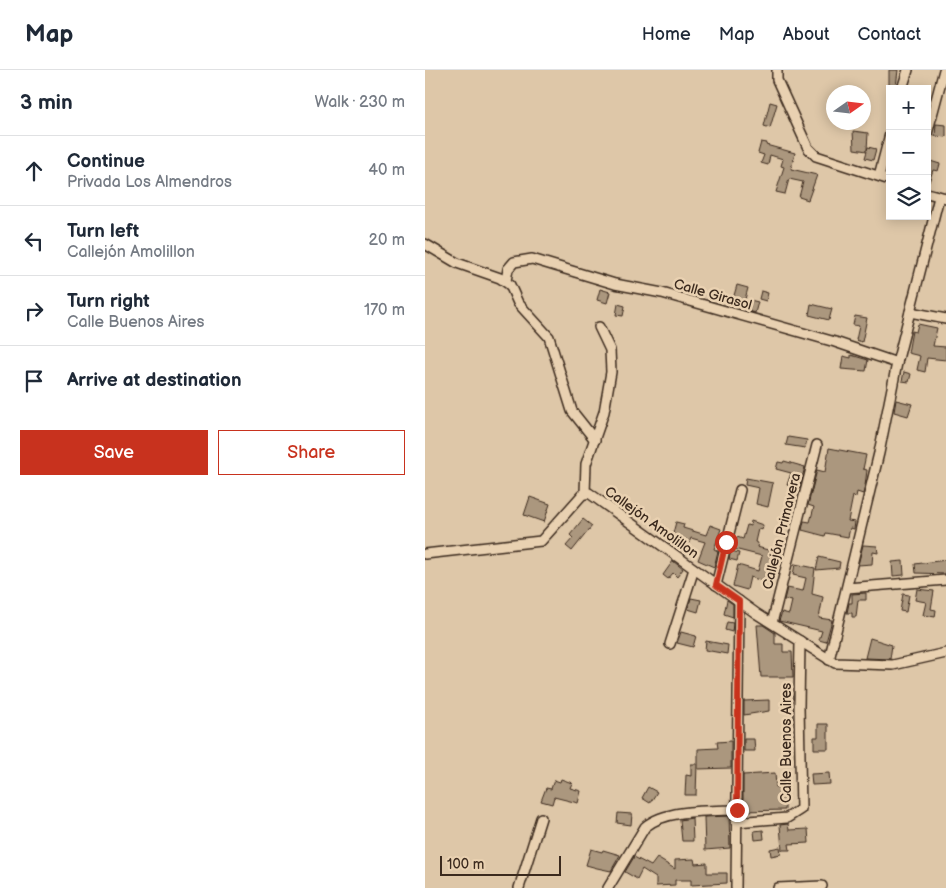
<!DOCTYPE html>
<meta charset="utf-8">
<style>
body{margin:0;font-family:"Balsamiq Sans",sans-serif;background:#f2f2f3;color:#1f2937}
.controls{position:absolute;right:15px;top:15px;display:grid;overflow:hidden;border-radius:0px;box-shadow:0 2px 12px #0003}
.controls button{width:45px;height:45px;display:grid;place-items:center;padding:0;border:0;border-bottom:1px solid #e0e1e3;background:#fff;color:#1f2937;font:25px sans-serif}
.compass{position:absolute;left:401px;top:15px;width:45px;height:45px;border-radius:50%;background:#fff;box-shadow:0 2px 12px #0003;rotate:76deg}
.scale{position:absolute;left:15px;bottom:12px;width:121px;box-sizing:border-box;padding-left:5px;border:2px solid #3b2a1e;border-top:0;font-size:14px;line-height:18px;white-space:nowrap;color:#3b2a1e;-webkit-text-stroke:4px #e9d1b1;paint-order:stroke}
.stop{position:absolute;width:15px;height:15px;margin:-11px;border:4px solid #c8321e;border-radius:50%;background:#fff}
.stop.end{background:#c8321e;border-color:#fff;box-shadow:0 1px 5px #0008}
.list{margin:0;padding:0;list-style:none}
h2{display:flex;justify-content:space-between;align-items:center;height:65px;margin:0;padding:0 20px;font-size:21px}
h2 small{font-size:16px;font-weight:400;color:#747a83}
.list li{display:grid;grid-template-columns:32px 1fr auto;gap:15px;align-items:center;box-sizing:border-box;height:70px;padding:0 20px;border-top:1px solid #e0e1e3}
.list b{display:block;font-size:19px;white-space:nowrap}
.list p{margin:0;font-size:16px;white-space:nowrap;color:#747a83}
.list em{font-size:16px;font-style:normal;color:#747a83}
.actions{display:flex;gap:10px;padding:15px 20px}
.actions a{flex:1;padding:11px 0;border:1px solid #c8321e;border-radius:0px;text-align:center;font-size:18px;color:#c8321e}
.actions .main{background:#c8321e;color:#fff}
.icon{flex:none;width:28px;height:28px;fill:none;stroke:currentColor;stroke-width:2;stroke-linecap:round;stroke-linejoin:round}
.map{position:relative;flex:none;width:521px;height:818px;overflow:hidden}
header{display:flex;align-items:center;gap:30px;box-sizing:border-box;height:70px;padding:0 25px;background:#fff;border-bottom:1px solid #e0e1e3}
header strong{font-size:24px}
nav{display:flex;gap:28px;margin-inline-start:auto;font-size:18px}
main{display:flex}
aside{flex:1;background:#fff}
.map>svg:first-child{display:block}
</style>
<header>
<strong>Map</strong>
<nav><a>Home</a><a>Map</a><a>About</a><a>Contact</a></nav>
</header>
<main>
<aside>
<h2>3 min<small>Walk · 230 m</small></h2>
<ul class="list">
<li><svg class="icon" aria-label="ahead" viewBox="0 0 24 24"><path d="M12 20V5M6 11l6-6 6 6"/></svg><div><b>Continue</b><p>Privada Los Almendros</p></div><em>40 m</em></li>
<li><svg class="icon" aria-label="left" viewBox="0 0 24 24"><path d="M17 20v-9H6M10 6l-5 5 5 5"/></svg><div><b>Turn left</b><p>Callejón Amolillon</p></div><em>20 m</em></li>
<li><svg class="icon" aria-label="right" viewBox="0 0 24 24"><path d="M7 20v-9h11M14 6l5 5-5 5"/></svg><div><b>Turn right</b><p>Calle Buenos Aires</p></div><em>170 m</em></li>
<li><svg class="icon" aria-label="arrive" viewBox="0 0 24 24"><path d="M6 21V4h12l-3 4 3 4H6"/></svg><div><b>Arrive at destination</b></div></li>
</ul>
<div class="actions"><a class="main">Save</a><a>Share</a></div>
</aside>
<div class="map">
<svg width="521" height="818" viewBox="0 0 521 818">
<rect width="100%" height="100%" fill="#dec7a8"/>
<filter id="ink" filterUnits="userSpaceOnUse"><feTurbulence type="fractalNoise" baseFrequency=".02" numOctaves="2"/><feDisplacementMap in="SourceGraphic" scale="10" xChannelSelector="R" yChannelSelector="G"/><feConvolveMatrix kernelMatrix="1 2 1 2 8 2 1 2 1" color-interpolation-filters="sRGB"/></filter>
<g filter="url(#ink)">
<g fill="#ab977e" stroke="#3b2a1e">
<polygon points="464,0 473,0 471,17 464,16"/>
<polygon points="345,32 352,34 345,58 339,56"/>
<polygon points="511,54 521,55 521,67 510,66"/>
<polygon points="428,61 443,63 442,80 443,77 451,79 448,90 440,88 442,81 429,79"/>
<polygon points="336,72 342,73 341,75 370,83 366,99 392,105 383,130 374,127 378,112 364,109 360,124 351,122 359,97 356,96 358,89 345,85 343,95 336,93 339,85 333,83"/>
<polygon points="502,90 515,94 513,101 508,100 504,112 502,112"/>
<polygon points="312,215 323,218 319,233 308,229"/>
<polygon points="175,219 185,222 182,233 172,230"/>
<polygon points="336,221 343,223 341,231 334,229"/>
<polygon points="325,230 333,232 330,243 322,241"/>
<polygon points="193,234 200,236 198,246 191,245"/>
<polygon points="386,234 407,239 404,250 384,245"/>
<polygon points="430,246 442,248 437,272 431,270 434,256 428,255"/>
<polygon points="493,254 512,258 508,276 521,277 521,290 502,288 500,302 492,300 495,286 483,283 487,261 491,262"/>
<polygon points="426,285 443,290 441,301 416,299 418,286 426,288"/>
<polygon points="479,302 486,304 484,312 477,311"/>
<polygon points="471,330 487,334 483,346 469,342"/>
<polygon points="363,367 382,370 380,378 361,375"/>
<polygon points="404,378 441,385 438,399 442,400 440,416 438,424 432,422 431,427 428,426 423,451 430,452 429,459 425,458 423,467 401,463 400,466 377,460 379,451 385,452 389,437 383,435 392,400 400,402"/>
<polygon points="359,391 380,397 374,419 362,415 366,403 351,399 353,392 358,393"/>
<polygon points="321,408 348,413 343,437 331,434 334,418 320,415"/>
<polygon points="105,427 125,434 119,452 99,445"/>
<polygon points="158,449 167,456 147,481 141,476 148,468 145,465"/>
<polygon points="326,451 338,455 337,460 333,459 330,472 333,473 332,477 354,483 353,487 354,488 347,514 325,507 322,520 308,516 313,495 333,501 337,486 309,479 312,467 318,469 322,455 325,456"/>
<polygon points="251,452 259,454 258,458 281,465 285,455 296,459 289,479 293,481 289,497 273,490 280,472 266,468 264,473 247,467"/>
<polygon points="438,475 452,476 453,483 448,482 447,494 433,495"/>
<polygon points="306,481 314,483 312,491 304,489"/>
<polygon points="394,487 415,492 414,498 391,500"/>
<polygon points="521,490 521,504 491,503 490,494"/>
<polygon points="248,491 258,499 252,507 248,503 243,509 238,505"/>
<polygon points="478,491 479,505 468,506 467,492"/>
<polygon points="370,494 390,498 387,524 398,527 394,548 407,550 401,572 394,570 397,561 354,551 357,542 364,544 367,531 359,530 362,518 378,521 381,508 368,505"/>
<polygon points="492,519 509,521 506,539 511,540 510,547 498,545 501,532 490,530"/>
<polygon points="441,523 441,530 433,530 431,547 427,547 427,543 422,543 424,533 427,533 427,524"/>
<polygon points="478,524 484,525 481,542 475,541"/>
<polygon points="266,528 276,530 273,542 263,539"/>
<polygon points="302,530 308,534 308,547 299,544"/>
<polygon points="302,552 308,553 307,562 300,560"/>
<polygon points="332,555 338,555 350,563 350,574 358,574 358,582 367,582 368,607 336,607"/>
<polygon points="256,562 271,566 268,577 252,573"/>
<polygon points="445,568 467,575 465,589 440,588"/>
<polygon points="281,571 303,575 302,584 280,580"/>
<polygon points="344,630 344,641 319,645 319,631"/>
<polygon points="393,654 403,654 403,679 389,679 389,667 393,667"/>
<polygon points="319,669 329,669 330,681 319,681"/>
<polygon points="306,671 306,698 273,699 273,679 293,678 292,672"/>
<polygon points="266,694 272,694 271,725 260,725 261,705 266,706"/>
<polygon points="350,703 351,717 360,716 360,740 318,741 318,705"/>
<polygon points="404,703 405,714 387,715 386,704"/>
<polygon points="136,709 147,713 145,718 156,721 153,733 129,727 127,734 116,731 121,718 126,719 129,710 135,712"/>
<polygon points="223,717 232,722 225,733 217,728"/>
<polygon points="193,743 207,744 206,755 192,753"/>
<polygon points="304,746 305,778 280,780 279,747"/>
<polygon points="267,748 268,771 257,771 255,750"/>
<polygon points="363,754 364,760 383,759 384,773 364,774 365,780 357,780 355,755"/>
<polygon points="338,760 339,769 330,770 329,761"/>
<polygon points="355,777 356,784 346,786 345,779"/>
<polygon points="166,779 177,782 178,780 195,785 186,801 172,798 161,795"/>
<polygon points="209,787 226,796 232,788 250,799 250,790 269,789 270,794 282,793 282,803 302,803 302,813 266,815 266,810 250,810 250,815 231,816 231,808 217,799 212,809 200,802"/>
</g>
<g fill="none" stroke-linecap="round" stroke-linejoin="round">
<g stroke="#3b2a1e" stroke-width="12">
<g id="minor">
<polyline points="352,0 352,10 383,78 391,86 465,110"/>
<polyline points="477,19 483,0"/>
<polyline points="502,64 519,0"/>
<polyline points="454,106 465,64"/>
<polyline points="502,123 521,128"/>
<polyline points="0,174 32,193 75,208 85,215 93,233 124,267 147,341 170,370"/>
<polyline points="81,211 83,199 89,192 107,189 190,214 237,223 410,272 472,293"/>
<polyline points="485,242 521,249"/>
<polyline points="160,423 161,394 179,342 186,302 185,280 174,257"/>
<polyline points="0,484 116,471 157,425 164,423 332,544 410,593 468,595 521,583"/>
<polyline points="291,515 315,420"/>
<polyline points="422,518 521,510"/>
<polyline points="347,553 392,375"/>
<polyline points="245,574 269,499"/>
<polyline points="404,590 454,383 472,293 514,127"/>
<polyline points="311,752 362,748 376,739 374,637 375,571"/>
<polyline points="94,818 116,748"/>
<path d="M 183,818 L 220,757 C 241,739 285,741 311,740"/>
<polyline points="311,818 314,531"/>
<polyline points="353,818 397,816"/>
</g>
</g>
<use href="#minor" stroke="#e9d1b1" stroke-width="9"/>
</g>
</g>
<g fill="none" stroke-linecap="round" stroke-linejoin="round" filter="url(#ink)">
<polyline stroke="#c8321e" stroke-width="6" points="301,472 291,515 314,531 312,740"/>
</g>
<g text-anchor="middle" stroke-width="5" stroke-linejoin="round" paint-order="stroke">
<g font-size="14" fill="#3b2a1e" stroke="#e9d1b1">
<text transform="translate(288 224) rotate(16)" y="5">Calle Girasol</text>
<text transform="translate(227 452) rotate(36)" y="5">Callejón Amolillon</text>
<text transform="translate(356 461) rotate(-76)" y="5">Callejón Primavera</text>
<text transform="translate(361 673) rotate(-90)" y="5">Calle Buenos Aires</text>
</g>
</g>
</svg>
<div class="controls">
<button>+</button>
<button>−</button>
<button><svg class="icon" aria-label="layers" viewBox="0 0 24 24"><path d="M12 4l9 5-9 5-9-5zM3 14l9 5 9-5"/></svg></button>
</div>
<svg class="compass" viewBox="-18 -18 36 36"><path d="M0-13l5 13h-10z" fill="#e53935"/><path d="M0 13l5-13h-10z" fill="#747a83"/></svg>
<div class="scale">100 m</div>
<div class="stop" style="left:301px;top:472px"></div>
<div class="stop end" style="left:312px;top:740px"></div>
</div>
</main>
